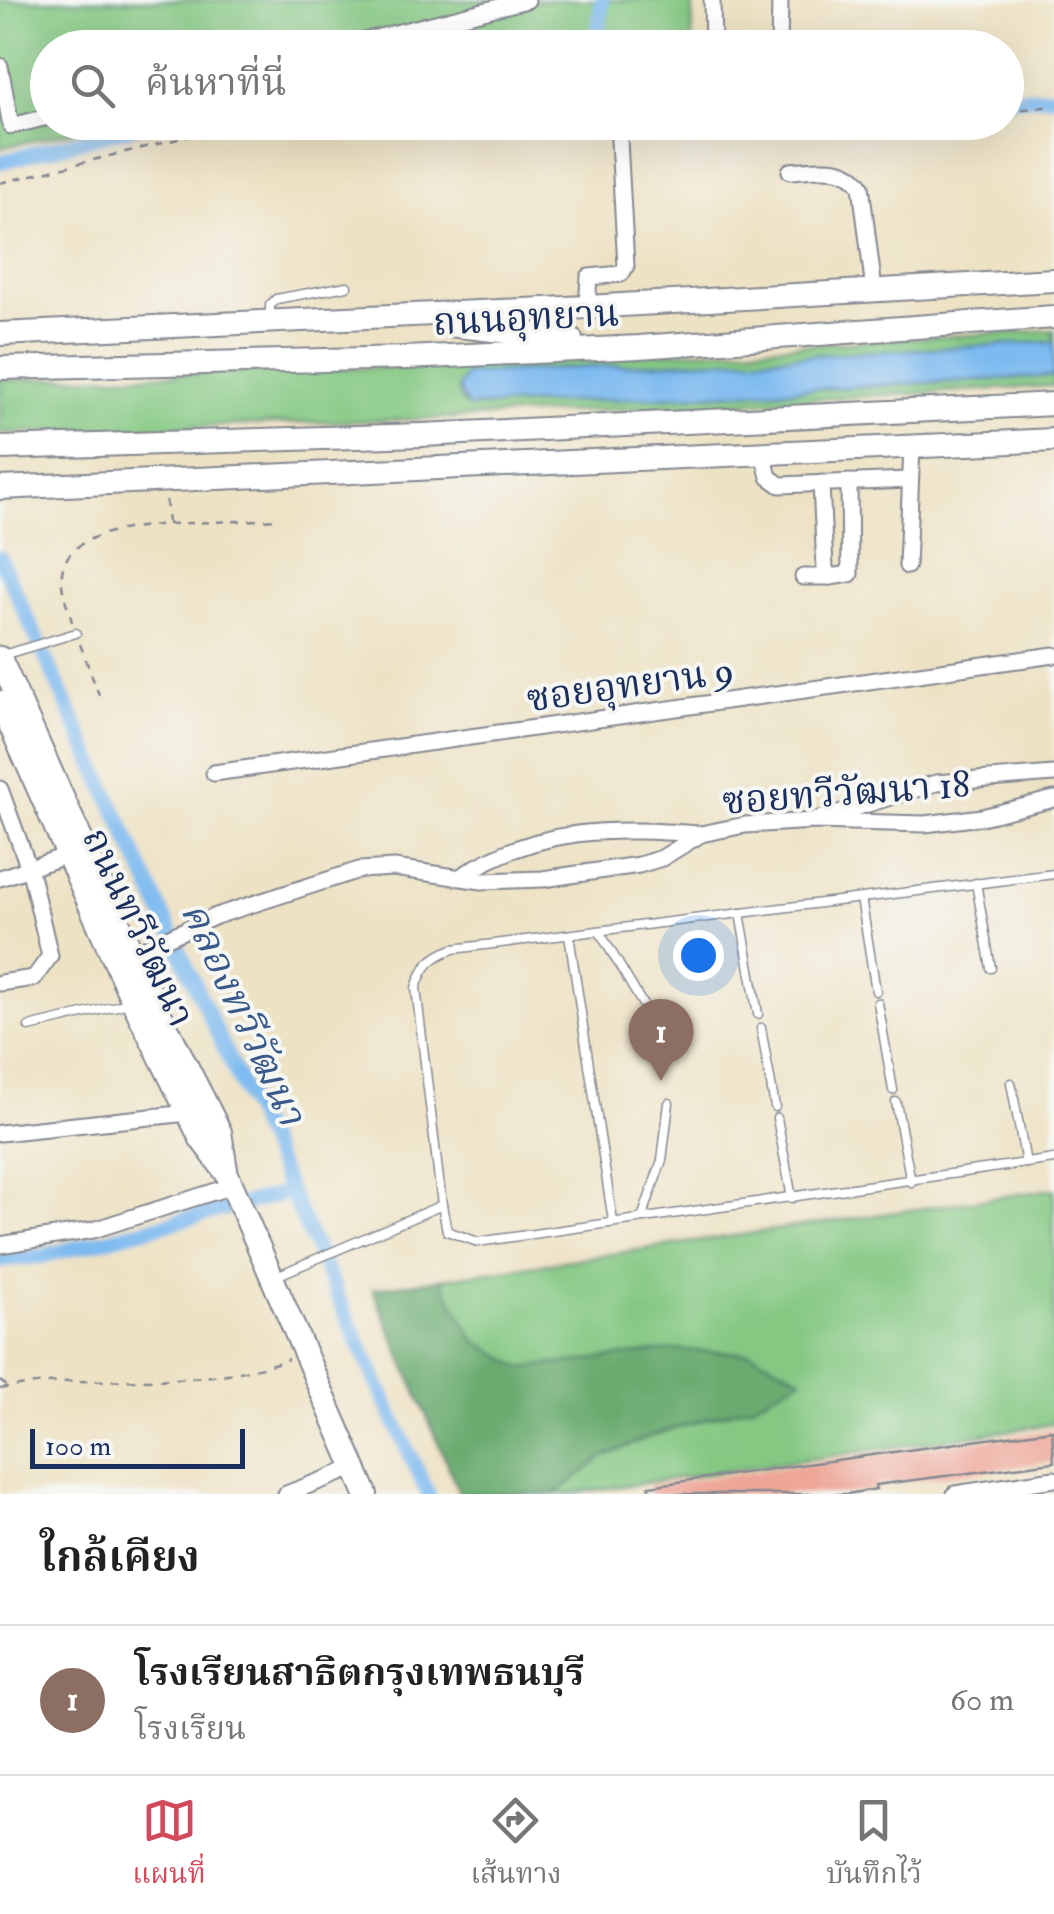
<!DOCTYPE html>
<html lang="th">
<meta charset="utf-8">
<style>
body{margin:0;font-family:"IM FELL Double Pica","Noto Serif Thai",serif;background:#f2f2f2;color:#222}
.scale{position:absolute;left:30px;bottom:25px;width:215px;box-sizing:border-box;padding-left:10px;border:5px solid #1b2f5e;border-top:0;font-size:28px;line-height:35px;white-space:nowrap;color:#1b2f5e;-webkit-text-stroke:8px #f6f6f2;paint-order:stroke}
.you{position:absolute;left:698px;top:955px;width:35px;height:35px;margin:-25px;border:8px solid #fff;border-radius:50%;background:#1a73e8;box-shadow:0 0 0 15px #1a73e833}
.badge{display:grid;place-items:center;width:65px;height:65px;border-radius:50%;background:#d1495b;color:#fff;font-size:32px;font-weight:700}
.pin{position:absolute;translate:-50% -82px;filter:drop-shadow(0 2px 5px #0008)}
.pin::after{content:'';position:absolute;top:52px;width:35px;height:30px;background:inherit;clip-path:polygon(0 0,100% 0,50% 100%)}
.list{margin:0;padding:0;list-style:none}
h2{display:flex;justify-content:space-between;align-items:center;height:130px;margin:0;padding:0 40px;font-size:42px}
h2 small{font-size:32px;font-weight:400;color:#767676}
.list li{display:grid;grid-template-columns:65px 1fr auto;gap:30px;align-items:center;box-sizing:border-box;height:150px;padding:0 40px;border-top:2px solid #e0e0e0}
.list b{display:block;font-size:38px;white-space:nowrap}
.list p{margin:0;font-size:32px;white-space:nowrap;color:#767676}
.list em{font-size:32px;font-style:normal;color:#767676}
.icon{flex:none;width:55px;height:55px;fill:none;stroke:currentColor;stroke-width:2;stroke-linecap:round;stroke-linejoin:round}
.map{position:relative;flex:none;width:1054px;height:1494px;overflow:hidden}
.search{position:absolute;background:#fff;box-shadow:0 10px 40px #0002;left:30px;right:30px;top:30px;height:110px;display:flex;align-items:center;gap:25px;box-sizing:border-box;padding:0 35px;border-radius:55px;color:#767676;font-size:38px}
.sheet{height:280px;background:#fff}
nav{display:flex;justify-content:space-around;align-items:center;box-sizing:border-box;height:140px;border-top:2px solid #e0e0e0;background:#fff;font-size:28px;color:#767676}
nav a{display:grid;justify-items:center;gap:5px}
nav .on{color:#d1495b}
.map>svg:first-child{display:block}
</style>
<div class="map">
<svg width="1054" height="1494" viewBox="0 0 1054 1494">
<rect width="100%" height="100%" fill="#f6f6f2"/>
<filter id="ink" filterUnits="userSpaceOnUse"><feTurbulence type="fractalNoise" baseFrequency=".01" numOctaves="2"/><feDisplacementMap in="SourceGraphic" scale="20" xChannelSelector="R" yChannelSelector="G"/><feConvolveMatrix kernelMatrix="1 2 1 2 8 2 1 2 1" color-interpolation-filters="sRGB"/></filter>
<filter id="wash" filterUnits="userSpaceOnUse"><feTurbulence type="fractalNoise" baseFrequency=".0048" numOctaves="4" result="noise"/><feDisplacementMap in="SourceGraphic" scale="40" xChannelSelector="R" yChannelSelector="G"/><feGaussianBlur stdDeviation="2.25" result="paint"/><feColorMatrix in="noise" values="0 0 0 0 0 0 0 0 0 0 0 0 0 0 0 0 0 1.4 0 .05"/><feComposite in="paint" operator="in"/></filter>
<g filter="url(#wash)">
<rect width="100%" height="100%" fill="#eee2c4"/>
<g fill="#84c882" stroke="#507c70" stroke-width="2.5">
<polygon points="0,0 693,0 692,47 48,48 48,122 110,123 0,148"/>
<polygon points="1054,330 1054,342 466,374 458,387 460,399 468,407 1054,376 1054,386 456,418 0,433 0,380 452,365"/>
<polygon points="1054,1189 1054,1424 568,1494 460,1494 373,1289"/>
</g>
<polygon fill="#6bac70" stroke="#436e67" stroke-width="2.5" points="441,1279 474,1340 522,1368 672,1350 751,1353 802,1378 752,1405 653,1435 603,1457 555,1494 460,1494 373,1289"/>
<polygon fill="#7dbaf0" stroke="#4c74a7" stroke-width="2.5" points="1054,342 1054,376 468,407 458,387 466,374"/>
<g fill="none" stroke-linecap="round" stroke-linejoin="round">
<g stroke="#7dbaf0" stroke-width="15">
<polyline points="597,48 602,0"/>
<polyline points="1006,98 1054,96"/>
<polyline points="0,162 153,122"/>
<polyline points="0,558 428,1494"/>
<polyline points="0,1260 43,1256 290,1192"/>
</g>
</g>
<g id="blocks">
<polygon fill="#eea698" points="1052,1430 1054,1462 875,1485 876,1489 847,1494 649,1494 649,1486"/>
</g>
</g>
<g filter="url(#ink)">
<use href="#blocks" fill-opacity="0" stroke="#848891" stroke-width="2.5"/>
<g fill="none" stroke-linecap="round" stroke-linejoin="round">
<g stroke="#848891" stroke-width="11">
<g id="lane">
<polyline points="270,318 270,305 276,299 347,286"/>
<polyline points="3,655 76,633"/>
<polyline points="976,883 991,968"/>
<polyline points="861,898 876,991"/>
<polyline points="740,913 758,1014"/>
<polyline points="599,931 652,1020 662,1047"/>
<polyline points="569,935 613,1221"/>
<polyline points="878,1003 893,1090"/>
<polyline points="29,1027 129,1003"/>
<polyline points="761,1028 775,1107"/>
<polyline points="1011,1083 1026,1163"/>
<polyline points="896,1102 911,1182"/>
<polyline points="777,1118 792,1198"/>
<polyline points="442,1205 447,1231 478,1242 1054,1159"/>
<polyline points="642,1218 662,1160 669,1103"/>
<path d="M 274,1277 L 442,1205 L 416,988 C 423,966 431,957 453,949 L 1054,874"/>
</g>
</g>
<g stroke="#848891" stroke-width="19">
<g id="street">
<polyline points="712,0 713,48"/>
<polyline points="336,48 527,0"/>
<polyline points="779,48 780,0"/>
<polyline points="0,66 11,126 48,117"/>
<path d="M 790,171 C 815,170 846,162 861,186 L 874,290"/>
<polyline points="587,307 589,277 621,274 626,266 618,123"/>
<polyline points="763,453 769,477 780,485 910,480"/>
<polyline points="821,483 825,569 830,577 850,574 849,482"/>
<polyline points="907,566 912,447"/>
<polyline points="803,577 830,577"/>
<polyline points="214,773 1054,655"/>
<polyline points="0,789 30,871 50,956 34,978 0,983"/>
<polyline points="819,819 936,783 1054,774"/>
<path d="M 463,875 C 540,826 612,828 701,834"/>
<polyline points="0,878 68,855"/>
<polyline points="132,954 216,916 359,870 394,868 482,881 543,879 639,865 662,858 701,834 745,825 814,821 925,824 982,817 1054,799"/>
<polyline points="0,1133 188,1113"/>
<polyline points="0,1245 93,1230 232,1186"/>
<polyline points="286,1494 354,1468"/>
<polyline points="955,1494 1054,1479"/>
</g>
</g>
<g stroke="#848891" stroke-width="26">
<g id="secondary">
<polyline points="449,325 571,339"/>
<polyline points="0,334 587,307 1054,280"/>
<polyline points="406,358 639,347 1054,317"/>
<polyline points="0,448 422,435 1054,404"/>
<polyline points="0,488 1054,440"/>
<polyline points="0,658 155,1004 220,1132 226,1170"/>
<polyline points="0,702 133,1002 201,1139 227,1174 366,1494"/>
</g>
</g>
<g stroke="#848891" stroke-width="2.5" stroke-dasharray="8 8" stroke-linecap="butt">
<polyline points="1006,111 1054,106"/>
<polyline points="834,122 890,122"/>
<polyline points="0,183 247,122"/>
<polyline points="169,524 281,519"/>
<path d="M 72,622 C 69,610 63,596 62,584 C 56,531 132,528 168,524 L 166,498"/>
<polyline points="80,644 99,695"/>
<polyline points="0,1381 8,1387"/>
<path d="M 0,1389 C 97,1371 194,1393 288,1359"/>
</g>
<use href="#lane" stroke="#fff" stroke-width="8"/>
<use href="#street" stroke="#fff" stroke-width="15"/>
<use href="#secondary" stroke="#fff" stroke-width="22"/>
<g stroke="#848891" stroke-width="26" stroke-linecap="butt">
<polyline id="secondary-bridge" points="0,368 406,358"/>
</g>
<use href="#secondary-bridge" stroke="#fff" stroke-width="22"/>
</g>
</g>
<g text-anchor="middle" stroke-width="8" stroke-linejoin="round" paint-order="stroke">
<g font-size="38" fill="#1b2f5e" stroke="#f6f6f2">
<text transform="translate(526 317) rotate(-3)" y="13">ถนนอุทยาน</text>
<text transform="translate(630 684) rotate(-8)" y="13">ซอยอุทยาน 9</text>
<text transform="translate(846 792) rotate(-4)" y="13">ซอยทวีวัฒนา 18</text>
<text transform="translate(139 927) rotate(65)" y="13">ถนนทวีวัฒนา</text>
</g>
<g font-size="40" font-style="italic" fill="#38598a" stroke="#f6f6f2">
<text transform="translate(244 1013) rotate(65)" y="14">คลองทวีวัฒนา</text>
</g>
</g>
</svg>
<div class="scale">100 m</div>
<div class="you"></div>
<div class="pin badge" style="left:661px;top:1081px;background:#8d6e63">1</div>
<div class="search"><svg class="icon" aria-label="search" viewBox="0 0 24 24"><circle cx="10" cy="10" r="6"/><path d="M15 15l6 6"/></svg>ค้นหาที่นี่</div>
</div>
<section class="sheet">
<h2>ใกล้เคียง<small></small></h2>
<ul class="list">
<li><span class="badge" style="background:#8d6e63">1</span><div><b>โรงเรียนสาธิตกรุงเทพธนบุรี</b><p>โรงเรียน</p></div><em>60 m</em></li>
</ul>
</section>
<nav>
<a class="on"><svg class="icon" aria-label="map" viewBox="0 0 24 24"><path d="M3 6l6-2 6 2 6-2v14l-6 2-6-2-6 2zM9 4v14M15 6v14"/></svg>แผนที่</a>
<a><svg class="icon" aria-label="directions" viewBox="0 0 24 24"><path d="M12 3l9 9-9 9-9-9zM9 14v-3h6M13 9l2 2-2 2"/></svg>เส้นทาง</a>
<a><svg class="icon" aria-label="saved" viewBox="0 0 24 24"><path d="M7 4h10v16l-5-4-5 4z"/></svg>บันทึกไว้</a>
</nav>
